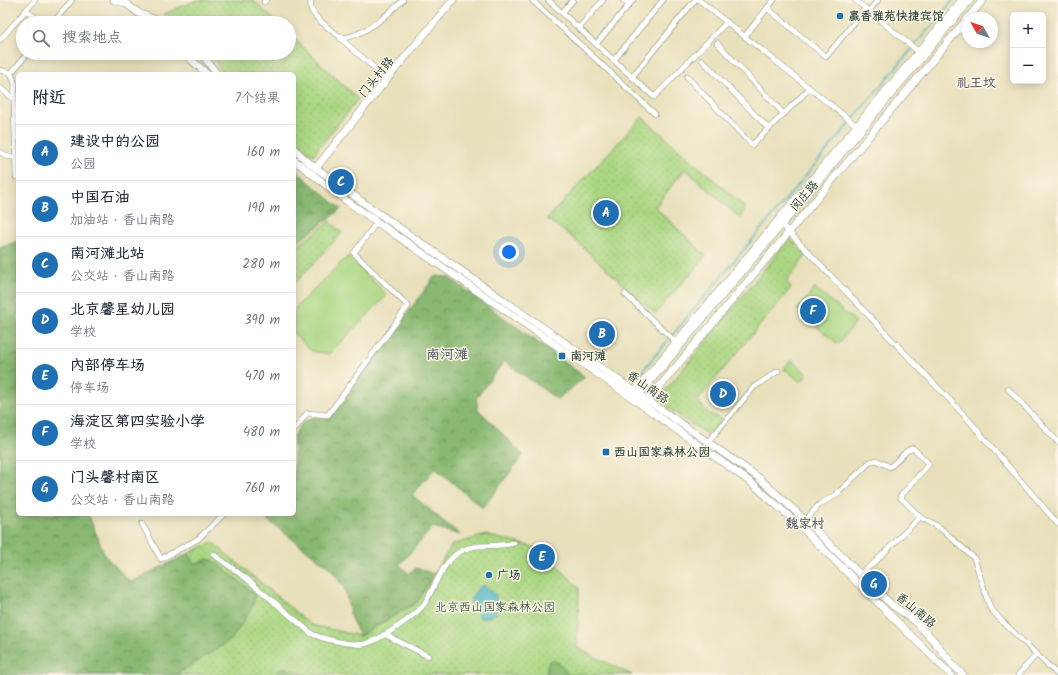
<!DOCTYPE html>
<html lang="zh">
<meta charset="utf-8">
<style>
body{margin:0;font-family:Kalam,"LXGW WenKai TC",sans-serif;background:#f2f2f3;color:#1f2937}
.controls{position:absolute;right:12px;top:12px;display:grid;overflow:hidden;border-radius:6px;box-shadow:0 2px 10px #0003}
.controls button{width:36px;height:36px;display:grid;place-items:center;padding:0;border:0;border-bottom:1px solid #e0e1e3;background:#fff;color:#1f2937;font:20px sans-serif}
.compass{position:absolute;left:962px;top:12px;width:36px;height:36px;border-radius:50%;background:#fff;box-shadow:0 2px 10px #0003;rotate:310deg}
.you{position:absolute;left:509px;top:252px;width:14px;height:14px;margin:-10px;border:3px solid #fff;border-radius:50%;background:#1a73e8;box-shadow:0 0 0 6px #1a73e833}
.badge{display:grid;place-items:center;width:26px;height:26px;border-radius:50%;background:#1f6fb2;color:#fff;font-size:13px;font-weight:700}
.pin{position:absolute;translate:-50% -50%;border:2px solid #fff;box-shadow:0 1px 4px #0006}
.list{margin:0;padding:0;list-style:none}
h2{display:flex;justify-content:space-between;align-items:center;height:52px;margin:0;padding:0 16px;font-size:17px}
h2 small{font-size:13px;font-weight:400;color:#747a83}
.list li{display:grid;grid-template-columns:26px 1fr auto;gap:12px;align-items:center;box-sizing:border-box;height:56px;padding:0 16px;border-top:1px solid #e0e1e3}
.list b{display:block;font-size:15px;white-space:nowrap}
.list p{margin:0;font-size:13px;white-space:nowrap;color:#747a83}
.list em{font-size:13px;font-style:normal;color:#747a83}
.icon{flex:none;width:22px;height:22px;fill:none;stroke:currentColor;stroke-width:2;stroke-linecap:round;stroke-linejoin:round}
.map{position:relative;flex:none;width:1058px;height:675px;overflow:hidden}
.search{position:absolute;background:#fff;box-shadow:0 2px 10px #0003;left:16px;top:16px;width:280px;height:44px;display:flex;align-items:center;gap:10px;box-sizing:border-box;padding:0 14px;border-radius:22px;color:#747a83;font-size:15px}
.panel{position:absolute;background:#fff;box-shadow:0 2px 10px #0003;left:16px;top:72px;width:280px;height:444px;border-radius:6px}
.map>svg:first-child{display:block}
</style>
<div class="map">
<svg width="1058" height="675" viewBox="0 0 1058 675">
<defs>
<pattern id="green-dots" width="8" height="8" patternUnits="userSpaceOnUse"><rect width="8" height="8" fill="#abd783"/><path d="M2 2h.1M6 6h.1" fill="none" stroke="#93b972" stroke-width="1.8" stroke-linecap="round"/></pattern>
<pattern id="forest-crowns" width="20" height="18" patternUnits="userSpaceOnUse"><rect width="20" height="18" fill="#88b871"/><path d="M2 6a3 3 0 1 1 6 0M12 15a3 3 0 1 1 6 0" fill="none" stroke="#6f975e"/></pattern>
</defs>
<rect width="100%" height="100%" fill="#fcf5e5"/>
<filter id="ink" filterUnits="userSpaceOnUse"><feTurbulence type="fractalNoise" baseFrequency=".025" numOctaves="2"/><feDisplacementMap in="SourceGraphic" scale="8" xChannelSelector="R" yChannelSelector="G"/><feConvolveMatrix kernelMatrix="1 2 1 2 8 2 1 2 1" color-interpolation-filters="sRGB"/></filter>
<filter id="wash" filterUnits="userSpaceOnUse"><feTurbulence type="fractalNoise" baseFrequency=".012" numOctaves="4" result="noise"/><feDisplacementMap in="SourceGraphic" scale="16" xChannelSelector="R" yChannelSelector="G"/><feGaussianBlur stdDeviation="0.9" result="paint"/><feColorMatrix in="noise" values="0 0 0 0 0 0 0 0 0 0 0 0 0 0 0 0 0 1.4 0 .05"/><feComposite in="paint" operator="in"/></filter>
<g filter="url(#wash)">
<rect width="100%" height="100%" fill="#e8e0bb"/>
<g fill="url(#green-dots)" stroke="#658a5c">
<polygon points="197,0 253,0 277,23 184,23 164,14"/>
<polygon points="289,34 358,99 313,155 294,144 294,74 224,74 210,53 289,53"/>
<polygon points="642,117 746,208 740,218 685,169 655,207 706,256 655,314 572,237 547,219"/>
<polygon points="330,221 342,233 294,284 294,249"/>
<polygon points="790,238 806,256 786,281 791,288 697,401 710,414 722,420 708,435 657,401"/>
<polygon points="18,241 18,514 88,514 105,556 131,582 212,542 311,625 360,636 417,602 452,545 486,535 541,549 579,588 577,648 632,675 0,675 0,248"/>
</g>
<g fill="url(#forest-crowns)" stroke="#547a52">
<polygon points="294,169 341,209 294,245"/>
<polygon points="18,241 18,514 88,514 105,556 131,582 189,554 196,564 208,559 213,560 255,594 254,602 250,611 231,640 176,675 0,675 0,248"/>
<polygon points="435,276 448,277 585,377 557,399 504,361 476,398 478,409 523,455 483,508 435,468 412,495 460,535 433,527 399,565 409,574 416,568 434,574 417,602 360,636 351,618 345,589 330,568 260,514 294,514 294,435 303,422 314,417 329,419"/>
<path d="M 551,660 C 559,661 564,668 568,675 L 546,675 L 548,662 Z"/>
<polygon points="283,667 306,675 275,675"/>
</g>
<g fill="#abd783" stroke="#658a5c">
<polygon points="348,256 387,295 329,354 311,351 294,334 294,312 296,307"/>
<polygon points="815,288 856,322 838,344 797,310"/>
<polygon points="791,360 807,374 801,382 784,369"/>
</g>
<polygon fill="#48b3c5" stroke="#34787c" points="484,585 496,595 496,614 481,619 472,606 471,598 478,588"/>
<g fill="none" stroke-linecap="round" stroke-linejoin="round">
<g stroke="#48b3c5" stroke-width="1.5">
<polyline points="852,120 953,0"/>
<polyline points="638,376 850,123"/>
</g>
</g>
</g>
<g filter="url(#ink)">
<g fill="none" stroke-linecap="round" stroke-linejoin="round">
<g stroke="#848e78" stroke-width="6">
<g id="street">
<path d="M 311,0 C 310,5 310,8 313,13 C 318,20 335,34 343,38 C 366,35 386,16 403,0"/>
<polyline points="532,0 655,114"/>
<polyline points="548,0 632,77 695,0"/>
<polyline points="623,0 629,5"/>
<polyline points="699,0 857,126"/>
<polyline points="855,0 919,52"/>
<polyline points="264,2 266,0"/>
<polyline points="767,8 826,57 865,9"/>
<polyline points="26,10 42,23"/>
<polyline points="869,11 878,0"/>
<polyline points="562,13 573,0"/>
<polyline points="53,23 72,0"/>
<polyline points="579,28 603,0"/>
<polyline points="745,36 774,0"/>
<polyline points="340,38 387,79"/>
<polyline points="0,40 35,0"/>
<polyline points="717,43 784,114"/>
<polyline points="596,44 633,0"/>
<polyline points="614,60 663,0"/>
<polyline points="702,60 769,129"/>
<polyline points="0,70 11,73 15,84 14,99"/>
<polyline points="11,73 28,53"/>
<polyline points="632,77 654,97 727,22"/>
<polyline points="687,77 752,145 810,88"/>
<polyline points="0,88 14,99 16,177"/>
<polyline points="0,152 9,157 15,157"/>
<polyline points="785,228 966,417 1058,524"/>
<polyline points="625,294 678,344"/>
<polyline points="1008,389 1058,442"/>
<polyline points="294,430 307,413 328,415 408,306 354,253 377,222"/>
<polyline points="708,442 754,387 778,371"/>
<polyline points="142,524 161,559 198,539 224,514"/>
<polyline points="800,526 820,504 836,495 870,462 876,460 890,467 907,451 913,448 929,464 900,497 920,517 939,527 974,558 990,608 1001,620 1058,675"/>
<path d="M 213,554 L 247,579 L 312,634 C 322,639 354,646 365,644 C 380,640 416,616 425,603 C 436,585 442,562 461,551 C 477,542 497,548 514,543"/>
<polyline points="860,574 874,563 920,517"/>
<polyline points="384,634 428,656"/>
<polyline points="1018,675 1037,654"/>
</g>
</g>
<g stroke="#848e78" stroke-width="8">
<g id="secondary">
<polyline points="114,0 125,3 140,14 165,23"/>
<polyline points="140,14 148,23"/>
<polyline points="184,53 207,74"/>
<polyline points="201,53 217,74"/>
<polyline points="294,149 308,162 368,206 758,477 805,520 872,586 892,605 915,621 934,641 953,665 963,675"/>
<polyline points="294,160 348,202 631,397 753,484 800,526 951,675"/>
<polyline points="316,168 387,79 453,0"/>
<polyline points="633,394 962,0"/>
<polyline points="637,397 970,0"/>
<polyline points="645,404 983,0"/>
</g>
</g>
<use href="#street" stroke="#fff" stroke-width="5"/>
<use href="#secondary" stroke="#fff" stroke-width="7"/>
</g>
</g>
<g fill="#1f6fb2" stroke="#fcf5e5" stroke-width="1.5">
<circle cx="840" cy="16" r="4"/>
<rect x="558" y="352" width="8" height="8" rx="2"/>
<rect x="602" y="448" width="8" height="8" rx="2"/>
<circle cx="489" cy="575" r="4"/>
</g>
<g text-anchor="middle" stroke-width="3" stroke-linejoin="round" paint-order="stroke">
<g font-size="12" font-weight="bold" fill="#1f3d34" stroke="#fcf5e5" text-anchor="start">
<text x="848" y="20">赢香雅苑快捷宾馆</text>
<text x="570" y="360">南河滩</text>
<text x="614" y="456">西山国家森林公园</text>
<text x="497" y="579">广场</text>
</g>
<g font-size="12" fill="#1f3d34" stroke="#fcf5e5">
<text transform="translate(376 77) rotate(-51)" y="4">门头村路</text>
<text transform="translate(804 196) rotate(-50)" y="4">闵庄路</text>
<text transform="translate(648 387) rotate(35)" y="4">香山南路</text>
<text transform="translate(916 610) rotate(40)" y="4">香山南路</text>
</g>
<g font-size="12" fill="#3b5c44" stroke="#fcf5e5">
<text x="495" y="611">北京西山国家森林公园</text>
</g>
<g font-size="13" font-weight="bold" fill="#5c6272" stroke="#fcf5e5">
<text x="976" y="87">礼王坟</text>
<text x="805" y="528">魏家村</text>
</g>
<g font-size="14" font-weight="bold" fill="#5c6272" stroke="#fcf5e5">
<text x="447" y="359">南河滩</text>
</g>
</g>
</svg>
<div class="controls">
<button>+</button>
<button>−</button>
</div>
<svg class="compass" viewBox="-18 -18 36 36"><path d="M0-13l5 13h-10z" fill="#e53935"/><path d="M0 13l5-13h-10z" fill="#747a83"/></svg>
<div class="you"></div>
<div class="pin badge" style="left:606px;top:213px">A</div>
<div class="pin badge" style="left:602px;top:334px">B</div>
<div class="pin badge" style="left:341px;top:182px">C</div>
<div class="pin badge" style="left:723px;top:394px">D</div>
<div class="pin badge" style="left:542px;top:557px">E</div>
<div class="pin badge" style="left:813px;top:311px">F</div>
<div class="pin badge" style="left:874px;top:584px">G</div>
<div class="search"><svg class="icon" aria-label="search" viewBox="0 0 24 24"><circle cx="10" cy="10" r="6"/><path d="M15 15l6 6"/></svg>搜索地点</div>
<section class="panel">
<h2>附近<small>7个结果</small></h2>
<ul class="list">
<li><span class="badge">A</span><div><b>建设中的公园</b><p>公园</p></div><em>160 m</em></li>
<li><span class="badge">B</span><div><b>中国石油</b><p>加油站 · 香山南路</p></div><em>190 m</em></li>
<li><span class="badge">C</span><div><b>南河滩北站</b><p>公交站 · 香山南路</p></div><em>280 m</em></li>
<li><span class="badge">D</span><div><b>北京馨星幼儿园</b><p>学校</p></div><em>390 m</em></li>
<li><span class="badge">E</span><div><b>内部停车场</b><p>停车场</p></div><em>470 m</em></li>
<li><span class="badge">F</span><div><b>海淀区第四实验小学</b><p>学校</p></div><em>480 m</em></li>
<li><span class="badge">G</span><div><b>门头馨村南区</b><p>公交站 · 香山南路</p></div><em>760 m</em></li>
</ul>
</section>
</div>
